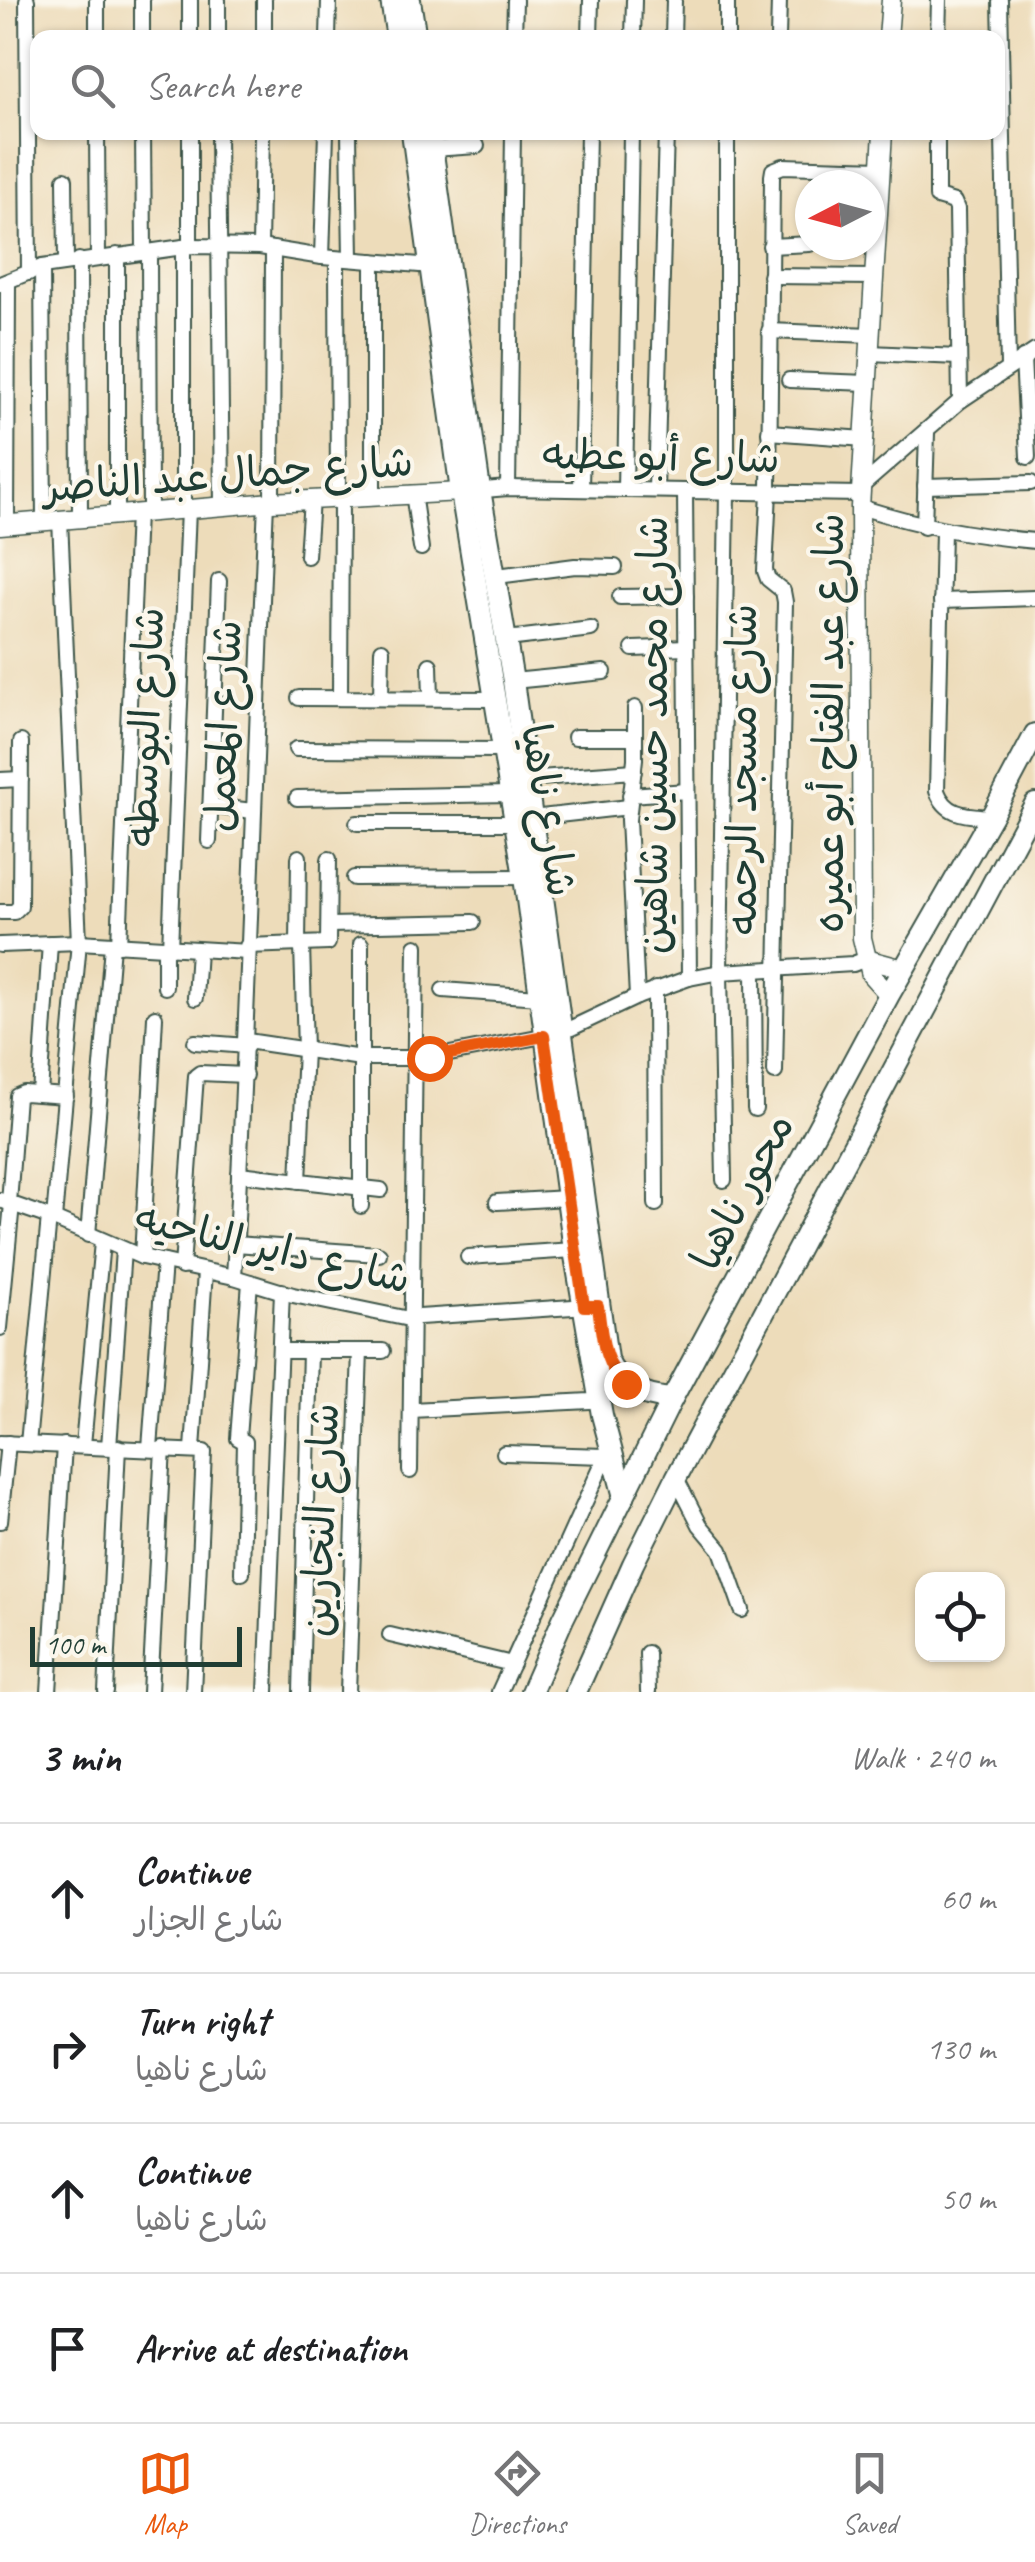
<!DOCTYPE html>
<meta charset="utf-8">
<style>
body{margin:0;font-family:Caveat,"Playpen Sans Arabic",sans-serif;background:#f6f6f6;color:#202124}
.controls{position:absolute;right:30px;bottom:30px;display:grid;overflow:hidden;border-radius:20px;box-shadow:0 2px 8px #0004}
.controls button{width:90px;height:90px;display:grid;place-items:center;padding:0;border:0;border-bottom:2px solid #e0e0e0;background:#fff;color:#202124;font:50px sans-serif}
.compass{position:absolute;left:795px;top:170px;width:90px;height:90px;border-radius:50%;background:#fff;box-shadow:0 2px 8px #0004;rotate:264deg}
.scale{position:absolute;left:30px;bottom:25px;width:212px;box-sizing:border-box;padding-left:10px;border:5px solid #1f3d34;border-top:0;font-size:28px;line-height:35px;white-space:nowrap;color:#1f3d34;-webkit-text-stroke:8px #fbf7ec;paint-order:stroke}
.stop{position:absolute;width:30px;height:30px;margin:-22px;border:8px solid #ea580c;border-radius:50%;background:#fff}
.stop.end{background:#ea580c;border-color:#fff;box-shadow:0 2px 10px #0008}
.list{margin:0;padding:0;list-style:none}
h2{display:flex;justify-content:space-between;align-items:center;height:130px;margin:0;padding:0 40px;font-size:42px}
h2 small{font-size:32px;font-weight:400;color:#757577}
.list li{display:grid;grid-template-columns:65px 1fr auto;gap:30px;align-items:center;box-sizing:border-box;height:150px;padding:0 40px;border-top:2px solid #e0e0e0}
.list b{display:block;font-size:38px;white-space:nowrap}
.list p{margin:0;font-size:32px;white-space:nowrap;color:#757577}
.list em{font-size:32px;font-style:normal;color:#757577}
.icon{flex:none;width:55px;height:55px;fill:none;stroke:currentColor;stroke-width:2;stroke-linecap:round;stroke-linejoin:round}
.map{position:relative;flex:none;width:1035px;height:1692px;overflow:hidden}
.search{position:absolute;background:#fff;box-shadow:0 2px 8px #0004;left:30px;right:30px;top:30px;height:110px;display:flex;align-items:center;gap:25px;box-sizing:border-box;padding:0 35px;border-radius:20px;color:#757577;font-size:38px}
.sheet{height:730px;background:#fff}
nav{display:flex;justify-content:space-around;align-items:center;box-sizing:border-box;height:140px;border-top:2px solid #e0e0e0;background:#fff;font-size:28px;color:#757577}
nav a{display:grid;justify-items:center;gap:5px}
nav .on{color:#ea580c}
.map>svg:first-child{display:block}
</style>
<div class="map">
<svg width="1035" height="1692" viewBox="0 0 1035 1692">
<rect width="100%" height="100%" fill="#fbf7ec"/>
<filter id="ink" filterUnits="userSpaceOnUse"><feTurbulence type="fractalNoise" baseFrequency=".01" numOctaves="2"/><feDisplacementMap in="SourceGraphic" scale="20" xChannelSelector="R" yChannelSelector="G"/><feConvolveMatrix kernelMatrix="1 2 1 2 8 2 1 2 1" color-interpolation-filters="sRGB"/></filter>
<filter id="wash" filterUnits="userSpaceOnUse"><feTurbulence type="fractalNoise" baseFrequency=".0048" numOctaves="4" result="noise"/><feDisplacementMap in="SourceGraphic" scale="40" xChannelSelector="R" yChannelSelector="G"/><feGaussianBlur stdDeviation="2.25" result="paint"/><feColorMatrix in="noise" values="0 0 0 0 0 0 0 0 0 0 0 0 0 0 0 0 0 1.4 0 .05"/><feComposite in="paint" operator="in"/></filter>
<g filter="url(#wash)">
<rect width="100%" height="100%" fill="#eddcba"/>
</g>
<g filter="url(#ink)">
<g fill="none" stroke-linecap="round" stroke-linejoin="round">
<g stroke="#3e5548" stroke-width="18">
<g id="minor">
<polyline points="27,0 29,273"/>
<polyline points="97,0 97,38"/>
<polyline points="142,0 142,38"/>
<polyline points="190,0 190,38"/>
<polyline points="1000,0 1008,367"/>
<polyline points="218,38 218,0"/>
<polyline points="264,38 264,0"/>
<polyline points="328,38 329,0"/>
<polyline points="514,38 515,0"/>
<polyline points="590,38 591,0"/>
<polyline points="633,38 634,0"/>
<polyline points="673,38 674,0"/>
<polyline points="727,38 727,0"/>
<polyline points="778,38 779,0"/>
<polyline points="938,38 939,0"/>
<polyline points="97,132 98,258"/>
<polyline points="143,132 144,252"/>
<polyline points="190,132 190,246"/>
<polyline points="218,132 222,506"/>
<polyline points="349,132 351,259"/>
<polyline points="937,132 937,197 954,202 957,209 960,401"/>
<polyline points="433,149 477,146"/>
<polyline points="65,179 66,262"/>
<polyline points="770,246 810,244"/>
<polyline points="260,247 262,132"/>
<polyline points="149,252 150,512"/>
<polyline points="322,257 326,132"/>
<polyline points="337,259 338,498"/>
<polyline points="79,260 80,518"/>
<polyline points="373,261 373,496"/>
<polyline points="42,267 44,521"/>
<polyline points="770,276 875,277"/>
<polyline points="0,284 42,267 190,246 260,247 322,257 432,266"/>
<polyline points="769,331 871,335"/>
<polyline points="870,353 958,357"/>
<polyline points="1023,358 1028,457"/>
<polyline points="789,380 868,383"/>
<polyline points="769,432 865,439"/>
<polyline points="862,486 960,401 1035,351"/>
<polyline points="925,486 1031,483"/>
<polyline points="508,488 513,132"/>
<polyline points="581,489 588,132"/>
<polyline points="625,490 631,132"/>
<polyline points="656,490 666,132"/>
<polyline points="472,491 508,488 861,494"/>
<polyline points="685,491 689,978"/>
<polyline points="413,493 421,548"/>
<polyline points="272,502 273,249"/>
<path d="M 860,507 C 924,527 969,535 1035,541"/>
<polyline points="183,510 183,247"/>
<polyline points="117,515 117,255"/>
<polyline points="7,524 8,283"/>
<polyline points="924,527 927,433"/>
<path d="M 943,531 L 937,791 C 947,817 968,815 991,817"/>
<polyline points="307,556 311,500"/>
<polyline points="497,576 575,566 615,567"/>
<polyline points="620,597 686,596"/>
<polyline points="941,601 1035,598"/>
<polyline points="507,639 591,629"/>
<polyline points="633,649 686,647"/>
<polyline points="430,665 431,698"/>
<polyline points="513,681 604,672"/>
<polyline points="299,698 495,699"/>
<polyline points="340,698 341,498"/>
<polyline points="381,698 382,650"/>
<polyline points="635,708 635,759 628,820 637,997"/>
<polyline points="575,737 635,737"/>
<polyline points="296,749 503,750"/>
<polyline points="526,779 634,771"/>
<polyline points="0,780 21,779"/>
<polyline points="630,795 687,791"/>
<polyline points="297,798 510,794"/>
<polyline points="210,806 253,811"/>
<polyline points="532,818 629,807"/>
<polyline points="357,823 515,823"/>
<polyline points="209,841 219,581"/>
<polyline points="354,878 524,877"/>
<polyline points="0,912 14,912 20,906 21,742"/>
<polyline points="329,925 473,922"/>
<polyline points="361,944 361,1206"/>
<polyline points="0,945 79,942 248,952"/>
<polyline points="119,945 137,513"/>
<polyline points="298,945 299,857"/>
<polyline points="247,946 328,943 329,859"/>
<polyline points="165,948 165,987"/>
<polyline points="170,948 188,509"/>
<polyline points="754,970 755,1109"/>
<polyline points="655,989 656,1204"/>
<polyline points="443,990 539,997"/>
<polyline points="195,998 198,950"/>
<polyline points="247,1041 361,1058 429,1058 563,1032 637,997 689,978 720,972 853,964 866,959"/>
<polyline points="195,1042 247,1046"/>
<polyline points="775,1072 785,602 783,591 768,579 765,571 769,492 772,176 773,170 783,166 881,169"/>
<polyline points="40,1094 50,943"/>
<polyline points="239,1174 381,1190"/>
<polyline points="724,1180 720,972 727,492 727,132"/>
<polyline points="299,1181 305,1050 302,945"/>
<polyline points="0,1200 49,1217 142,1257 234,1277 293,1295 404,1318 588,1306"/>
<polyline points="497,1202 567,1198"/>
<polyline points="9,1203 17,1096 24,1093 66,1096"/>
<polyline points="54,1219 79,942 60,520"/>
<polyline points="88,1235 112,945"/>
<polyline points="235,1244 379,1254"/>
<polyline points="142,1257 155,1017"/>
<polyline points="468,1257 574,1250"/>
<polyline points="182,1267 196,1076 200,1073 245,1075"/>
<path d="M 234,1277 C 248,1019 255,761 266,502"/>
<polyline points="0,1328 12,1204"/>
<polyline points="280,1351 383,1351"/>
<polyline points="411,1410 590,1401 607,1395 622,1381"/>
<polyline points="0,1443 204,1452 193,1692"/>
<polyline points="28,1444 49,1217"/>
<polyline points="83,1445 102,1242"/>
<polyline points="109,1447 123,1250"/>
<polyline points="150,1448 164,1262"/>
<polyline points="193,1449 205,1272"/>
<polyline points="504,1453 606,1456"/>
<polyline points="410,1471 416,946"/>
<polyline points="676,1478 700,1525 721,1550 742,1610"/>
<polyline points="0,1521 8,1443"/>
<polyline points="242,1573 245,1442 238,1438 250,1282"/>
<polyline points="390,1635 512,1664"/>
<polyline points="647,1653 648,1692"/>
<polyline points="49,1692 64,1445"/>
<polyline points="106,1692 118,1447"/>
<polyline points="150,1692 163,1448"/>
<polyline points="266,1692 282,1291"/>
<polyline points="301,1692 310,1351"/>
<polyline points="348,1692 360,1351"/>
<polyline points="499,1692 610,1447"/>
</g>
</g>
<g stroke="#3e5548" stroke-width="21">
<g id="tertiary">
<polyline points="888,38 891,0"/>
<polyline points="883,132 860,507 862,938 871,975 889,995"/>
<polyline points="0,525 272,502 461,492"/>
<polyline points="866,959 903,969"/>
</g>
</g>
<g stroke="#3e5548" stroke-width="24">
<g id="secondary">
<polyline points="391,0 397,38"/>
<polyline points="410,0 416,38"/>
<polyline points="412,132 461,492 524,877 574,1250 602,1415 624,1497"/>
<path d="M 430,132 L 480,490 L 513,681 L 607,1359 C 618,1387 644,1397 672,1399"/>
<polyline points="531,1692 563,1619 672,1399 889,995 991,817 1035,734"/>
<polyline points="576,1692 633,1564 676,1478 1035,804"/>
</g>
</g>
<use href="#minor" stroke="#fff" stroke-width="14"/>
<use href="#tertiary" stroke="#fff" stroke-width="18"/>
<use href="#secondary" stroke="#fff" stroke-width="20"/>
</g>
</g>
<g fill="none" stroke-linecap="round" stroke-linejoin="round" filter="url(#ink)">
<path stroke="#ea580c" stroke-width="12" d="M 429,1058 L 544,1036 L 584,1306 L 598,1306 C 602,1334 602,1365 626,1384"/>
</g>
<g text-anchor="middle" stroke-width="8" stroke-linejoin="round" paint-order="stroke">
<g font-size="42" fill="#1f3d34" stroke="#fbf7ec">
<text transform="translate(661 455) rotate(1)" y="15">شارع أبو عطيه</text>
<text transform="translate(228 473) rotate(-4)" y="15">شارع جمال عبد الناصر</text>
<text transform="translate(828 723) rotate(-90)" y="15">شارع عبد الفتاح أبو عميره</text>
<text transform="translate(222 726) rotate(-88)" y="15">شارع المعمل</text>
<text transform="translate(144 727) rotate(-88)" y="15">شارع البوسطه</text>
<text transform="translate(652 735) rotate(-90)" y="15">شارع محمد حسين شاهين</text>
<text transform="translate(741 770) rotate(-90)" y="15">شارع مسجد الرحمه</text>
<text transform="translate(550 810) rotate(81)" y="15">شارع ناهيا</text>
<text transform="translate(741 1191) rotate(-62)" y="15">محور ناهيا</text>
<text transform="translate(273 1247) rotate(13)" y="15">شارع داير الناحيه</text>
<text transform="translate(319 1520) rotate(-88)" y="15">شارع النجارين</text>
</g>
</g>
</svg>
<div class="controls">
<button><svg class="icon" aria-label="locate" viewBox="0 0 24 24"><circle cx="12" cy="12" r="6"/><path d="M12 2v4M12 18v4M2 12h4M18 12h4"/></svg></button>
</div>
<svg class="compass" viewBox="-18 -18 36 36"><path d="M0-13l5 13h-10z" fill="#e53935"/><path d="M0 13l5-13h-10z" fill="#757577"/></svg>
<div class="scale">100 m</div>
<div class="stop" style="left:429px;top:1058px"></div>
<div class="stop end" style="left:626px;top:1384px"></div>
<div class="search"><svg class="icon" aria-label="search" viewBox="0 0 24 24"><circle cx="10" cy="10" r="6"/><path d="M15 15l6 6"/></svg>Search here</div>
</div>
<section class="sheet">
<h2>3 min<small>Walk · 240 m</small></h2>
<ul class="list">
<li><svg class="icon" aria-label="ahead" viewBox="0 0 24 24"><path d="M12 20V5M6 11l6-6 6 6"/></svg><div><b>Continue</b><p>شارع الجزار</p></div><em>60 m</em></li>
<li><svg class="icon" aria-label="right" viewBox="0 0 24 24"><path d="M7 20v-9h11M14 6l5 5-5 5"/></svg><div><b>Turn right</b><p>شارع ناهيا</p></div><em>130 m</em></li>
<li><svg class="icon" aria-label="ahead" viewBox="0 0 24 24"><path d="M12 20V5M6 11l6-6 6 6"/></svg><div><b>Continue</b><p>شارع ناهيا</p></div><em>50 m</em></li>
<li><svg class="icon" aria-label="arrive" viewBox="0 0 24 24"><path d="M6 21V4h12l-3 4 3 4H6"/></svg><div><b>Arrive at destination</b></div></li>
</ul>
</section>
<nav>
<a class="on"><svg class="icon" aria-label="map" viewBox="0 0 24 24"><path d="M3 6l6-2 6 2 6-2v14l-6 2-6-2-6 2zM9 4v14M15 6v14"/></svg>Map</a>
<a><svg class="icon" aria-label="directions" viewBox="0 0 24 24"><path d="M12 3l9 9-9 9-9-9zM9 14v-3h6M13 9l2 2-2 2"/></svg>Directions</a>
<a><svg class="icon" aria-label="saved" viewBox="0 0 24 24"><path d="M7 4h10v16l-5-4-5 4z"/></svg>Saved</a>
</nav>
